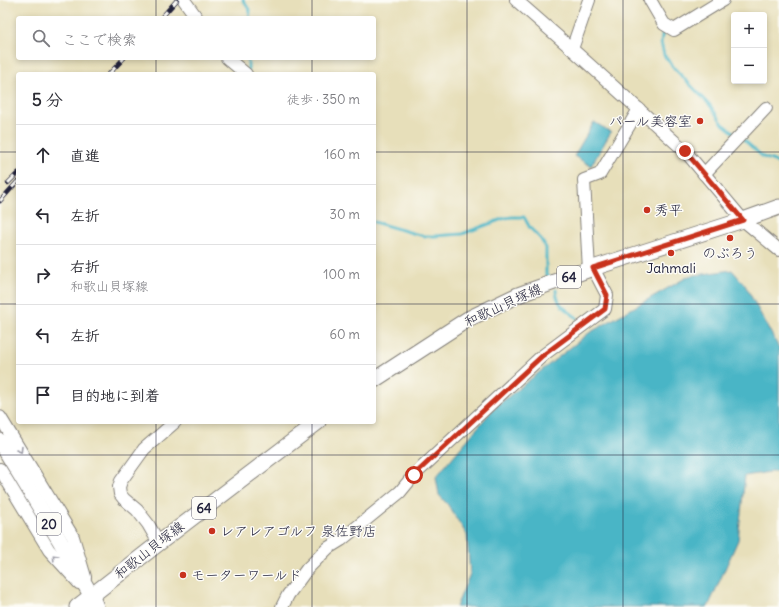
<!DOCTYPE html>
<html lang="ja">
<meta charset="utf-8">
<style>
:root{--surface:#fff;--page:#f2f2f3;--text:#2b2b33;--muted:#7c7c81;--line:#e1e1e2}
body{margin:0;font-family:Delius,"Klee One",sans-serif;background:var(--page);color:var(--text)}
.controls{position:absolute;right:12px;top:12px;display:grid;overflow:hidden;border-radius:4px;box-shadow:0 2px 6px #0003}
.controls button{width:36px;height:36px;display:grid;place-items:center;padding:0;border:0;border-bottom:1px solid var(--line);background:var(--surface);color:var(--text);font:20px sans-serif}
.stop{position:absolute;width:12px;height:12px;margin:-9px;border:3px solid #c8321e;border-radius:50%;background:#fff}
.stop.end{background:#c8321e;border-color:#fff;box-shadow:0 1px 4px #0008}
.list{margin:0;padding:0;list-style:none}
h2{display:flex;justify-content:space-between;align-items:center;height:52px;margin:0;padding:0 16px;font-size:17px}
h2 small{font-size:13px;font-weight:400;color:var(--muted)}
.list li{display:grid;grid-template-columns:26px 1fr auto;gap:12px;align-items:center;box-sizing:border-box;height:60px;padding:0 16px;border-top:1px solid var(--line)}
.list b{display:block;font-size:15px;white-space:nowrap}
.list p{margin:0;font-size:13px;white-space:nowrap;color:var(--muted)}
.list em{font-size:13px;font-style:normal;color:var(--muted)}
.icon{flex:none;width:22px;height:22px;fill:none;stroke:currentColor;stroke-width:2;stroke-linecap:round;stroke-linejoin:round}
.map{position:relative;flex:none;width:779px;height:607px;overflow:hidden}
.search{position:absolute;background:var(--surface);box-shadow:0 2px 6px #0003;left:16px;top:16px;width:360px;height:44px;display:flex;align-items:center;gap:10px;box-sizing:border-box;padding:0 14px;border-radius:4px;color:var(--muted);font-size:15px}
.panel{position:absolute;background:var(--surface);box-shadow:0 2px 6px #0003;left:16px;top:72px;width:360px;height:352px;border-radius:4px}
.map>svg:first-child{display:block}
.water{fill:#49b5c6;stroke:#366c80}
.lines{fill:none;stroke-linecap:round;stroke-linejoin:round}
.stream{stroke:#49b5c6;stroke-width:3}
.minor-casing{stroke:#84807a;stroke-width:14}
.major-casing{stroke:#84807a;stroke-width:17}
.minor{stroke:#fff;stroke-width:12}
.major{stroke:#fff;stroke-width:15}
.rail-casing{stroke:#22223b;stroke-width:4.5}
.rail{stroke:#fdfcf7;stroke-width:3;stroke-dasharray:9;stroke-linecap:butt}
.oneway{stroke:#9c9ca7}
.route{stroke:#c8321e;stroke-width:5}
.grid{fill:none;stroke:#22223b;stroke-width:1;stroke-opacity:0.55}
.poi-dot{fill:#c8321e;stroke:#fdfcf7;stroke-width:1.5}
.labels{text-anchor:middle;stroke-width:3;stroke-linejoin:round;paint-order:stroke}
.shield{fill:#fdfcf7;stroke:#646373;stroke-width:1}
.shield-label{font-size:13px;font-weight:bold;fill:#22223b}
.poi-label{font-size:14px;fill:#22223b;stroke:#fdfcf7;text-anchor:start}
.street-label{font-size:14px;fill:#22223b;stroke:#fdfcf7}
</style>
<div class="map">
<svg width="779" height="607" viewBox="0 0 779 607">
<rect width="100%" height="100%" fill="#fdfcf7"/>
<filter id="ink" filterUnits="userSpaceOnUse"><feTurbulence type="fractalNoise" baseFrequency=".025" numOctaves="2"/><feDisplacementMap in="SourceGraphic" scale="8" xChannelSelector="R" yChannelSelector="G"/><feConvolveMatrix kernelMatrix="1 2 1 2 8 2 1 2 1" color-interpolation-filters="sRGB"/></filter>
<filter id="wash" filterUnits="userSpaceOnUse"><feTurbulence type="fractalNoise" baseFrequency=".012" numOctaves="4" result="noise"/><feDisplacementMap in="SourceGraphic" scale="16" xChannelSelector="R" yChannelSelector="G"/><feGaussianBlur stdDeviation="0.9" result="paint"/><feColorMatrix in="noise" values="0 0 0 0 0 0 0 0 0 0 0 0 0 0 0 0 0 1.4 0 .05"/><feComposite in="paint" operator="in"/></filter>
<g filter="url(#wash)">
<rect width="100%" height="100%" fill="#e7dfba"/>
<g class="water">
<polygon points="594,122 611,132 591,166 574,156"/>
<polygon points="732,270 745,285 779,348 779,472 769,472 745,476 738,540 708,607 456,607 470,574 467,535 448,505 439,495 436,477 494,408 589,333 689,276"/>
</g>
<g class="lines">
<g class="stream">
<polyline points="243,0 250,11 249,18"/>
<polyline points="662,27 663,31 661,43 664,55 675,69 709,104 723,124 736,134"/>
<polyline points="248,71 248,58"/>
<polyline points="744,140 763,157 774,161 779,164"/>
<polyline points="374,222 416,234 425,236 434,236 462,234 505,218 512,217 524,217 530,228 540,238 546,248 546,275 549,277"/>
<path d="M556,290C557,306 566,309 577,318"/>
</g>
</g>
</g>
<g filter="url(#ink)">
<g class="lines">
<g class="minor-casing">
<g id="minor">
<polyline points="184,0 197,18"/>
<polyline points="516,0 572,49 685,151 743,220 779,250"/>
<polyline points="650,0 664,24 674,30 723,0"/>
<polyline points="572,49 589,0"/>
<polyline points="227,58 246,74"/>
<polyline points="704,174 766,108"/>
<polyline points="589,270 584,180 600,174 639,109"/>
<polyline points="0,417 73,537 85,577"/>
<polyline points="0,469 49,550 79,583"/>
<polyline points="159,543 148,524 137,510 124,499 120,494 119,487 121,481 144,449 175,422"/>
<polyline points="282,607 288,595 307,569 328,548 341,540 400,492 414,475 542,356 605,309 607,295 593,268"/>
</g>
</g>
<g class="major-casing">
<g id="major">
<polyline points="374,380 468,319 518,295 593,268 743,220 779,207"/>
<polyline points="0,441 60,541 91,595 96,607"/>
<polyline points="77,607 159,543 318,422"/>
</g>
</g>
<use href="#minor" class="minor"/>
<use href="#major" class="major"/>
<g class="rail-casing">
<g id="rail">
<polyline points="161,18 177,0"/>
<polyline points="109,74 124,58"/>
<polyline points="8,183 18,173"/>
<polyline points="0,201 18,181"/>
</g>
</g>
<use href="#rail" class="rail"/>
</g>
<defs><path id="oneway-chevron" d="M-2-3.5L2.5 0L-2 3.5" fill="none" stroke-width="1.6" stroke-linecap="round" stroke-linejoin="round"/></defs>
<g class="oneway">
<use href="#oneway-chevron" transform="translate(20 450) rotate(59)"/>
<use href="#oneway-chevron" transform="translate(55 557) rotate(-133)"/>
</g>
</g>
<g class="lines" filter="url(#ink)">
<polyline class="route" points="414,475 542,356 605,309 607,295 593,268 743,220 685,151"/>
</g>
<path class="grid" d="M156,0V18M312,0V18M467,0V607M623,0V607M156,58V74M312,58V74M0,152H18M374,152H779M0,304H18M374,304H779M156,422V607M312,422V607M0,455H779"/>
<g class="poi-dot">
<circle cx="700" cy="121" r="4"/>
<circle cx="647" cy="210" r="4"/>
<circle cx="730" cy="238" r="4"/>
<circle cx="671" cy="253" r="4"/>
<circle cx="212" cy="531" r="4"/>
<circle cx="183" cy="575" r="4"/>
</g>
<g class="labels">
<g class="shield">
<rect x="557" y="266" width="24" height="22" rx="3"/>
<rect x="192" y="497" width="24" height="22" rx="3"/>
<rect x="37" y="513" width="24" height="22" rx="3"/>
</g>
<g class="shield-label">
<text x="569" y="282">64</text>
<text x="204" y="513">64</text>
<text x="49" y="529">20</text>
</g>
<g class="poi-label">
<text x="692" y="126" text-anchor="end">パール美容室</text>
<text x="655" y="215">秀平</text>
<text x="730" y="258" text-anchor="middle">のぶろう</text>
<text x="671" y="273" text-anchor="middle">Jahmali</text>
<text x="220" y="536">レアレアゴルフ 泉佐野店</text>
<text x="191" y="580">モーターワールド</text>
</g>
<g class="street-label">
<text transform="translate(503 305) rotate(-25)" y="5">和歌山貝塚線</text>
<text transform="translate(149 550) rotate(-38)" y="5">和歌山貝塚線</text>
</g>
</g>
</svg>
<div class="controls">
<button>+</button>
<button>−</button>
</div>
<div class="stop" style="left:414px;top:475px"></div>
<div class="stop end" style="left:685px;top:151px"></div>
<div class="search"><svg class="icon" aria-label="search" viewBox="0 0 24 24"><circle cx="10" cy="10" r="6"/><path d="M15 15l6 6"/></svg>ここで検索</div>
<section class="panel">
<h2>5 分<small>徒歩 · 350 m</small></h2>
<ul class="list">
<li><svg class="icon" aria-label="ahead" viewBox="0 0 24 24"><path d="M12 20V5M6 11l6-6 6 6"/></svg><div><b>直進</b></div><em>160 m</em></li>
<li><svg class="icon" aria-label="left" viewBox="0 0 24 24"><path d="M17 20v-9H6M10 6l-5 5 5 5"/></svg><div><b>左折</b></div><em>30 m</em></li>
<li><svg class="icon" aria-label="right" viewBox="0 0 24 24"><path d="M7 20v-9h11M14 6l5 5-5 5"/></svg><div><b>右折</b><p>和歌山貝塚線</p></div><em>100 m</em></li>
<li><svg class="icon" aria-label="left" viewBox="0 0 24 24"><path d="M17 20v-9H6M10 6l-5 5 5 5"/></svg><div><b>左折</b></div><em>60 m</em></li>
<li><svg class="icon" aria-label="arrive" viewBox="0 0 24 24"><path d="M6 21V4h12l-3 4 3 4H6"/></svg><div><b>目的地に到着</b></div></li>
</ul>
</section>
</div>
